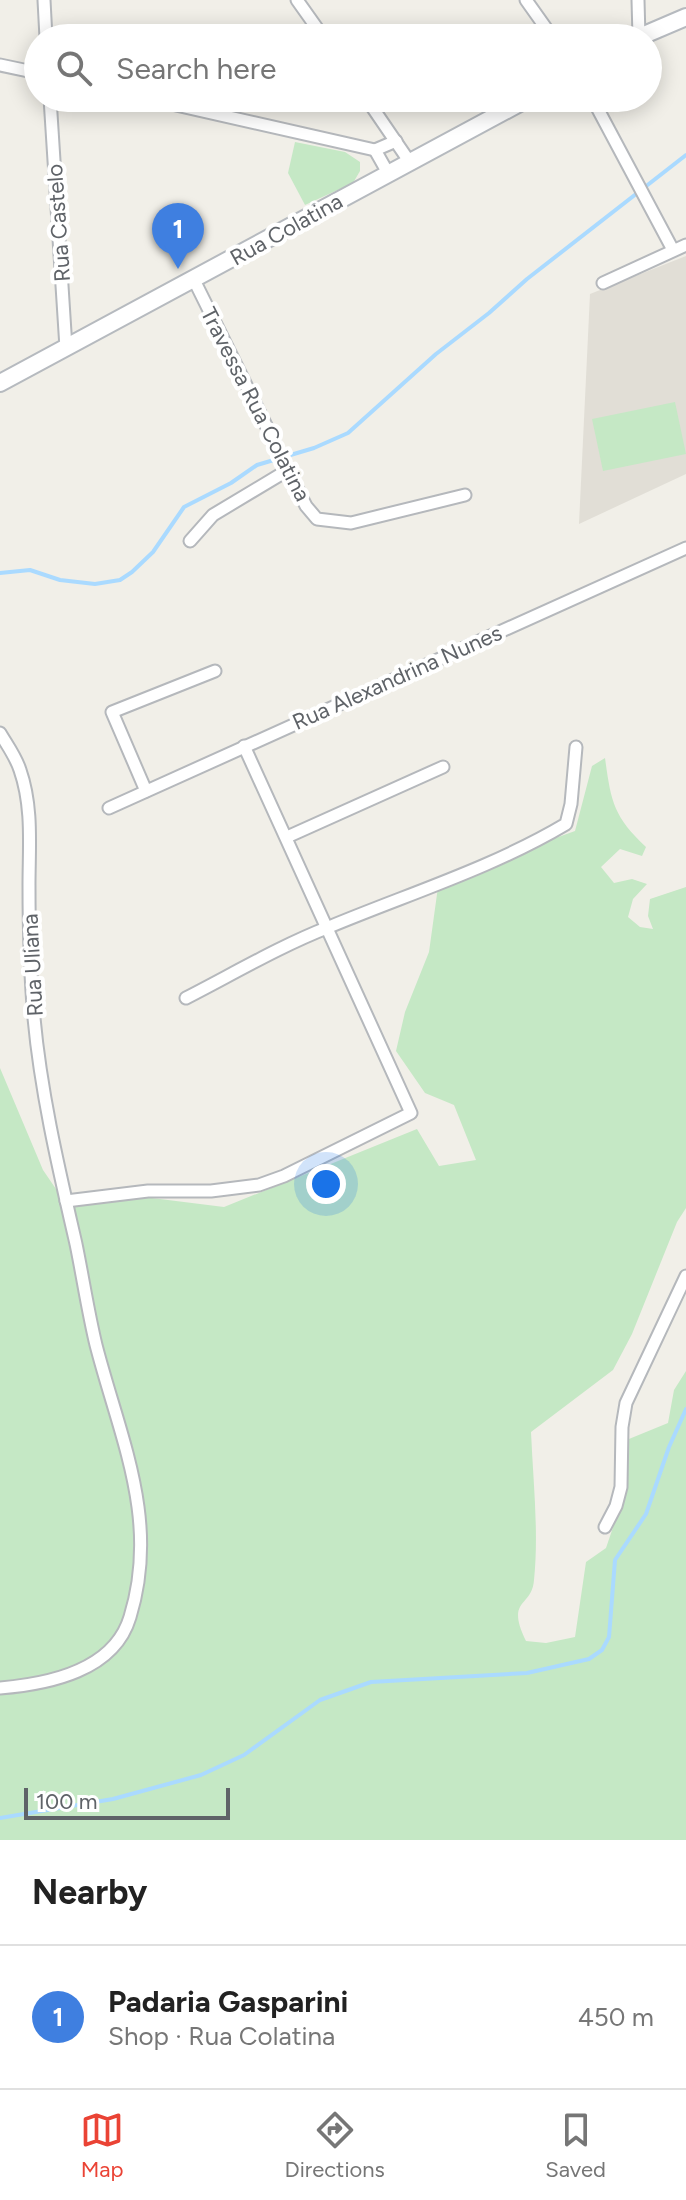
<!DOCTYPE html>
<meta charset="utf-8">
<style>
:root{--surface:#fff;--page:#f2f2f2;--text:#222;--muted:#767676;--line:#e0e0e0;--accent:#ea4335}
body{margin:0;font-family:Figtree,sans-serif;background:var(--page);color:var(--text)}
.scale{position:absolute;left:24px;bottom:20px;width:206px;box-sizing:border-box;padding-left:8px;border:4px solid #5f6368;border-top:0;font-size:22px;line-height:28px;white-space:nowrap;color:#5f6368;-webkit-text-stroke:6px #fff;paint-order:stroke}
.you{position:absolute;left:326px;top:1184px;width:28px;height:28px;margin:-20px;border:6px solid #fff;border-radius:50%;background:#1a73e8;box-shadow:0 0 0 12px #1a73e833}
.badge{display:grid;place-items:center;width:52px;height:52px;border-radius:50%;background:var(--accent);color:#fff;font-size:26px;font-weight:700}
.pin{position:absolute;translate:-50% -66px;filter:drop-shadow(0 2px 4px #0008)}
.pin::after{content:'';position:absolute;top:42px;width:28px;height:24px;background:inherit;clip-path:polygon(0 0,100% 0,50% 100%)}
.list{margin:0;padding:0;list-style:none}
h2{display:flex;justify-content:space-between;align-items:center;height:104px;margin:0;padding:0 32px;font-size:34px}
h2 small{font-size:26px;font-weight:400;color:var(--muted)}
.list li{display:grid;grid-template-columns:52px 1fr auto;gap:24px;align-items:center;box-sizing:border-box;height:144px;padding:0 32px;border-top:2px solid var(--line)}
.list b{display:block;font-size:30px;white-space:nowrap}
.list p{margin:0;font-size:26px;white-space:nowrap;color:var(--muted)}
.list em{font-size:26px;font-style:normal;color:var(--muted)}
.icon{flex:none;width:44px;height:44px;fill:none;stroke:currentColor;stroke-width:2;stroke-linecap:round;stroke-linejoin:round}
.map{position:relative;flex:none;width:686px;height:1840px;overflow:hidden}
.search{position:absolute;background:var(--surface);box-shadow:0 4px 20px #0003;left:24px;right:24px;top:24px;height:88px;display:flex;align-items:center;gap:20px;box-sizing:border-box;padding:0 28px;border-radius:44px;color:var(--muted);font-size:30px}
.sheet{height:248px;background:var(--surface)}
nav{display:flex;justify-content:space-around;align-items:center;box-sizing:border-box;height:112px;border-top:2px solid var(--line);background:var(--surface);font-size:22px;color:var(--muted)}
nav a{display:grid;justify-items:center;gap:4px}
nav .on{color:var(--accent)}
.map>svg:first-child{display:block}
.education{fill:#e1ded6}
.green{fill:#c5e8c5}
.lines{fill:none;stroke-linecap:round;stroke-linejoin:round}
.stream{stroke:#aadaff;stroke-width:4}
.street-casing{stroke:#b5b8bc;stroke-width:15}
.secondary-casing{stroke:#b6babf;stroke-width:20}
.street{stroke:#fff;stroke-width:11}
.secondary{stroke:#fff;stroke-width:16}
.labels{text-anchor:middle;stroke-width:8;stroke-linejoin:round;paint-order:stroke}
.street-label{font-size:22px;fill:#5f6368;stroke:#fff}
</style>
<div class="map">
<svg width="686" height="1840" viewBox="0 0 686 1840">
<rect width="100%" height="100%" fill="#f1efe8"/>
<polygon class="education" points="686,256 686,474 579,524 590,294"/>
<g class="green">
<polygon points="295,142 345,152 360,162 360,171 353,183 305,205 288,173"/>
<polygon points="675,402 686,454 603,471 592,419"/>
<path d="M605,758C611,801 613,816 646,847L642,856L620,849L601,867L614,883L632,879L647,884L633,899L628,917L640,927L653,929L648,916L650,899L686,887V1208L677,1222L632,1334L613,1370L531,1432C533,1480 539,1532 534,1580C532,1608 505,1598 526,1641L546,1643L575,1637L586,1562L606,1548L624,1495V1441L668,1423L674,1390L686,1371V1840H0V1068L43,1170L56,1189L73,1196L112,1193L224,1207L417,1129L439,1166L476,1160L454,1105L425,1093L396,1051L405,1012L429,952L438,887L525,849L575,831L592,766Z"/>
</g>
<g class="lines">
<g class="stream">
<polyline points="0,573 30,570 60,580 95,584 120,580 132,572 153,552 184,507 231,483 257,465 314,448 348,433 436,354 489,313 527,279 686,155"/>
<polyline points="0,1818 113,1799 201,1775 244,1755 320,1700 371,1682 527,1673 589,1659 602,1650 609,1637 615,1560 646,1514 669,1447 686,1409"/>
</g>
<g class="street-casing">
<g id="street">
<polyline points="44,0 46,38"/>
<polyline points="297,0 324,38"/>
<polyline points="526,0 553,38"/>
<polyline points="638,0 639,37"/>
<polyline points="0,65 38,73"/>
<polyline points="50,98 66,348"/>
<polyline points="145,98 375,150 396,141"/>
<polyline points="366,98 409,161"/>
<polyline points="592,98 673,250"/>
<polyline points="375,150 388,173"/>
<polyline points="194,280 306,506 317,519 351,523 465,495"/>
<polyline points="603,283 686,245"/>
<polyline points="190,541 213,515 288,470"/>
<path d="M0,733C7,745 16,757 20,770C33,807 29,847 29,885C29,929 30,973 34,1018C41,1094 59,1170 76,1244C83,1278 88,1312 96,1345C120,1438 160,1520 130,1617C114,1671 49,1684 0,1688"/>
<polyline points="146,791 112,712 215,671"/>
<polyline points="109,808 686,548"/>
<polyline points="287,837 443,767"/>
<path d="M186,998C233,974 280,946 329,927C408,894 492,868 566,824L571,804L576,747"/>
<polyline points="66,1201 148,1191 211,1191 259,1185 284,1176 411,1113 244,746"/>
<polyline points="605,1527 616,1506 621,1487 622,1427 626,1403 686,1276"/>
</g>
</g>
<g class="secondary-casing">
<g id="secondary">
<polyline points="637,38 686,17"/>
<polyline points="0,383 529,98"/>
</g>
</g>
<use href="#street" class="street"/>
<use href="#secondary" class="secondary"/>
</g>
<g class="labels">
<g class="street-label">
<text transform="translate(58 223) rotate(-94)" y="8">Rua Castelo</text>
<text transform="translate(286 229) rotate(-29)" y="8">Rua Colatina</text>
<text transform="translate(256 404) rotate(63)" y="8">Travessa Rua Colatina</text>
<text transform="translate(397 677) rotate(-24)" y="8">Rua Alexandrina Nunes</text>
<text transform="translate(32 965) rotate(-93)" y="8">Rua Uliana</text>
</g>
</g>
</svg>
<div class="scale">100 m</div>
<div class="you"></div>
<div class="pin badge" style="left:178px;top:269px;background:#3f7fe0">1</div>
<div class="search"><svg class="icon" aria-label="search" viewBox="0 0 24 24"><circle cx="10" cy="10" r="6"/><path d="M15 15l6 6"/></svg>Search here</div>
</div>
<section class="sheet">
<h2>Nearby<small></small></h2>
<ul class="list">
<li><span class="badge" style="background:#3f7fe0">1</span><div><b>Padaria Gasparini</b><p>Shop · Rua Colatina</p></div><em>450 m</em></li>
</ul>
</section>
<nav>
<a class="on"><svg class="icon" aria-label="map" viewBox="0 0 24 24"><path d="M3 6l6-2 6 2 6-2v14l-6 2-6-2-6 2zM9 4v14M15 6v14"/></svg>Map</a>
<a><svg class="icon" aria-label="directions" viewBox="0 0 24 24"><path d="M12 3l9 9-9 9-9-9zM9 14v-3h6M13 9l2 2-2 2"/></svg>Directions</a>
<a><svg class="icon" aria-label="saved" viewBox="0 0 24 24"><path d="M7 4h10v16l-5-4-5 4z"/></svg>Saved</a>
</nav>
